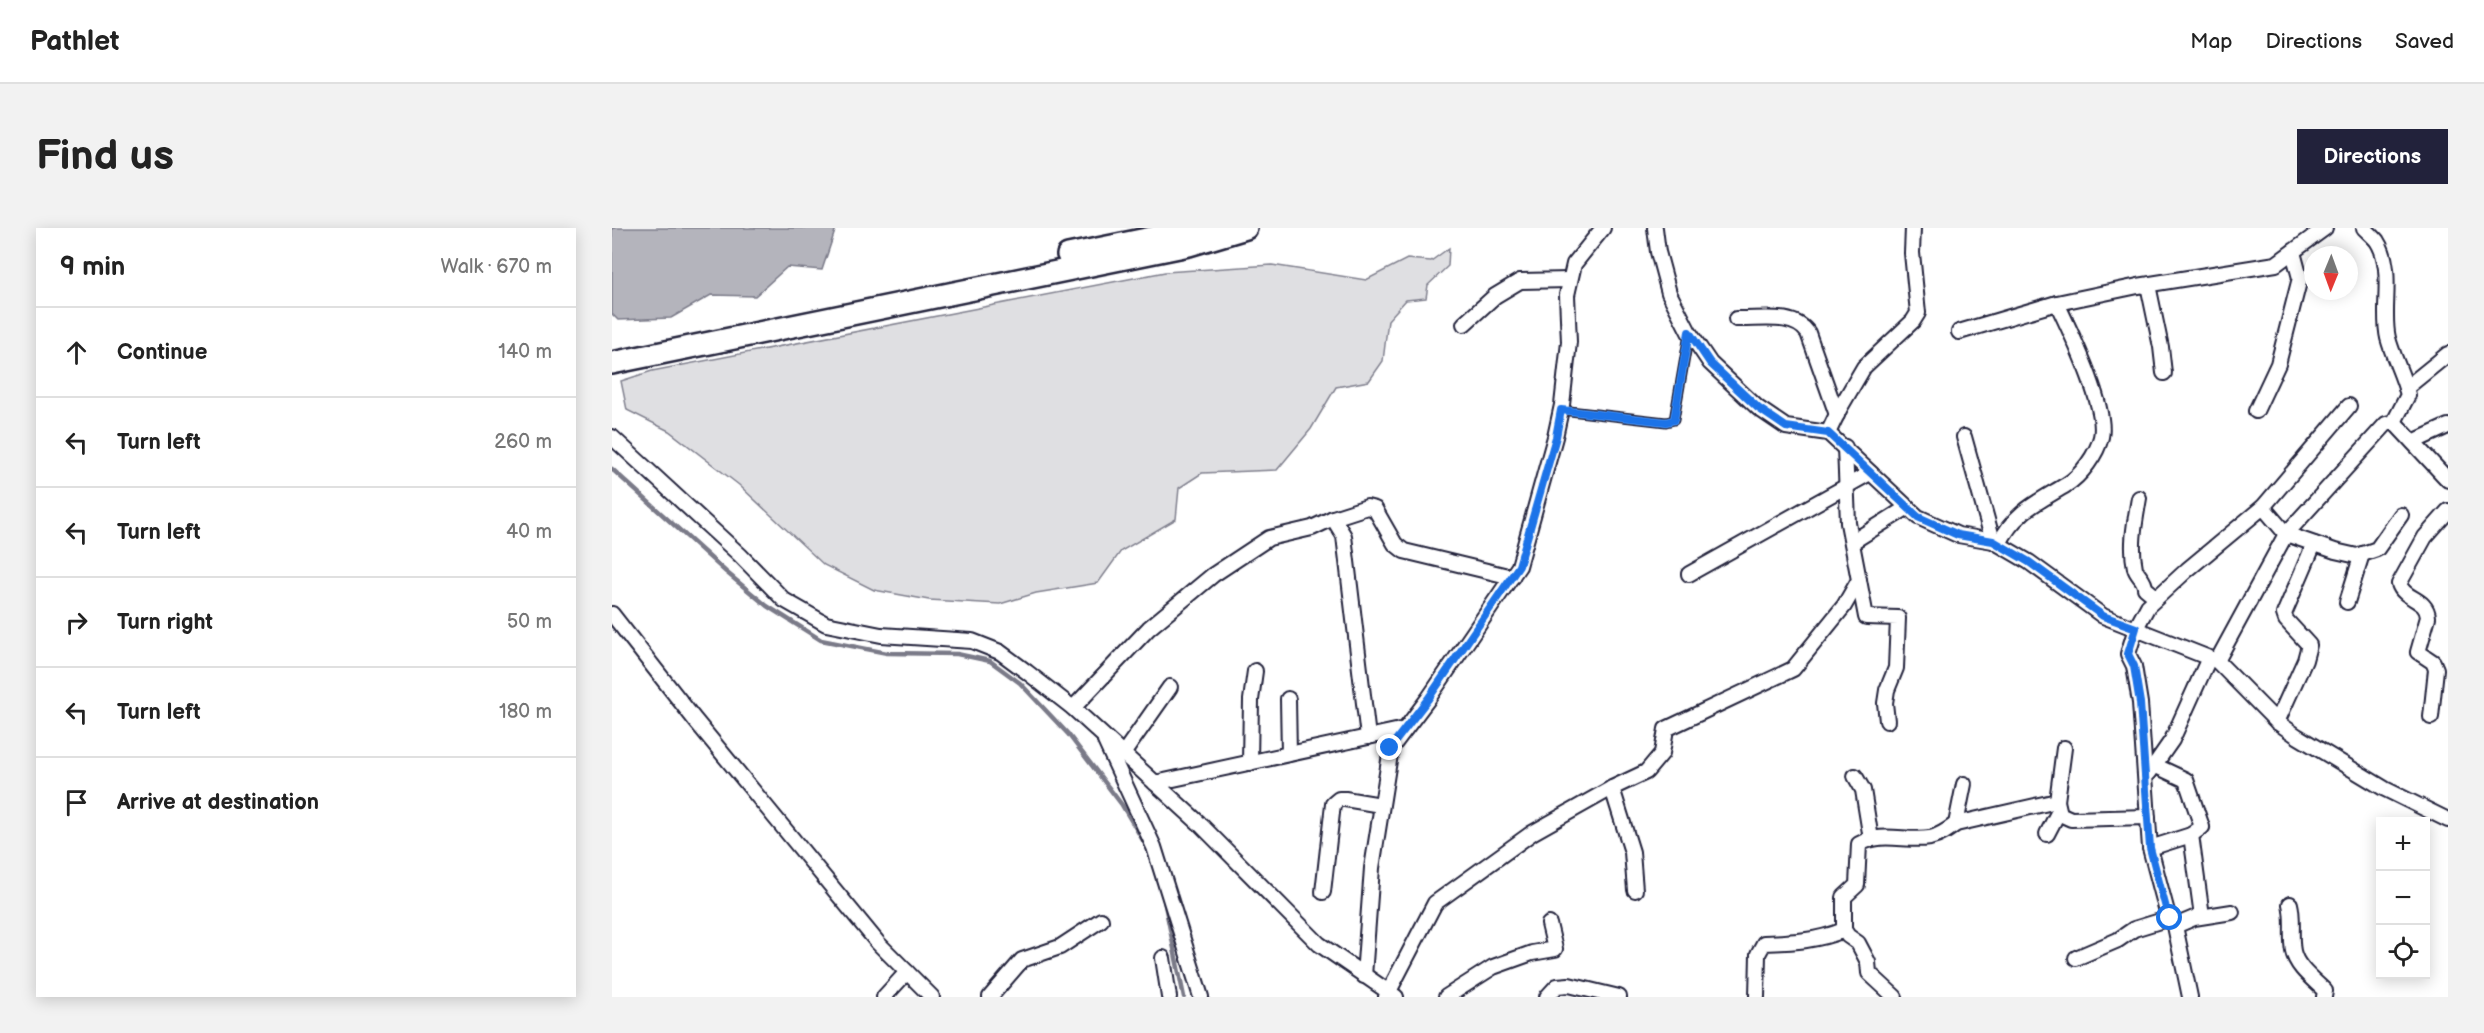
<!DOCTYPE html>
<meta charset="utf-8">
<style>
:root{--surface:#fff;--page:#f2f2f2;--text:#222;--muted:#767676;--line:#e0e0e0;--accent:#22223b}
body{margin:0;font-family:"Balsamiq Sans",sans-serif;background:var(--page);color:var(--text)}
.controls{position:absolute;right:18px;bottom:18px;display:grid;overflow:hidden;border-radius:0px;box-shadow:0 3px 15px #0003}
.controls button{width:54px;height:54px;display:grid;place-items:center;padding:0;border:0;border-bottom:2px solid var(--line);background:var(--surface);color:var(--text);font:30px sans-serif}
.compass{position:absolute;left:1692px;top:18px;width:54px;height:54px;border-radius:50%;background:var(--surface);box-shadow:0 3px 15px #0003;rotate:181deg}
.stop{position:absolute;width:18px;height:18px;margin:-14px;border:4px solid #1a73e8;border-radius:50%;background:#fff}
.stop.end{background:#1a73e8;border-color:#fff;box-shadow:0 2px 6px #0008}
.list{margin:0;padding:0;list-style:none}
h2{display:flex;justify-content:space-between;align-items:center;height:78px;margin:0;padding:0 24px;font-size:26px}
h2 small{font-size:20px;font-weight:400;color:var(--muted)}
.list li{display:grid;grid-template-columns:39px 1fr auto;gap:18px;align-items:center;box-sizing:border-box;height:90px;padding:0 24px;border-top:2px solid var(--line)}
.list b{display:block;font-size:22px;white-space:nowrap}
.list em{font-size:20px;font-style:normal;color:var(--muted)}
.icon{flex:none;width:33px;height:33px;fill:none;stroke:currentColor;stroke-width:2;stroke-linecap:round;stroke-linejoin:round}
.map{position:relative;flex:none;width:1836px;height:769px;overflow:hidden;border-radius:0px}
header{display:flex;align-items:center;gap:36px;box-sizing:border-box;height:84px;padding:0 30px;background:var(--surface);border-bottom:2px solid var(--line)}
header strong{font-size:28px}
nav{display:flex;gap:33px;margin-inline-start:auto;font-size:21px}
.intro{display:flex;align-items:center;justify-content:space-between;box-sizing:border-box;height:144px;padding:0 36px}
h1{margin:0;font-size:42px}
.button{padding:15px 27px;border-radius:0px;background:var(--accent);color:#fff;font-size:21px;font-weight:700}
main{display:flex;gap:36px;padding:0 36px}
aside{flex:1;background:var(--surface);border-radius:0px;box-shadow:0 3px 15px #0003}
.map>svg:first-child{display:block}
.green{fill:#dfdfe2;stroke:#80808e;stroke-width:1.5}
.water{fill:#b4b4bc;stroke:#7a7a88;stroke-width:1.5}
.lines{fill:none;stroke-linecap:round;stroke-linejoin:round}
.stream{stroke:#7a7a88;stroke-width:4.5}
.service-casing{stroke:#22223b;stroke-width:11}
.minor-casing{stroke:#22223b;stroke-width:18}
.primary-casing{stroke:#22223b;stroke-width:26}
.service{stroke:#fff;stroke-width:7}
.minor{stroke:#fff;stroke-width:14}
.primary{stroke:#fff;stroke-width:21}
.route{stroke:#1a73e8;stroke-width:8}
</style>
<header>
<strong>Pathlet</strong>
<nav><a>Map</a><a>Directions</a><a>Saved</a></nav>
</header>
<div class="intro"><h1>Find us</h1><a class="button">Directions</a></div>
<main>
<aside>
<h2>9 min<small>Walk · 670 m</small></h2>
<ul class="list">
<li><svg class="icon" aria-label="ahead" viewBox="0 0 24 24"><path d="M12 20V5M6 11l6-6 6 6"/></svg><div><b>Continue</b></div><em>140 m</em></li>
<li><svg class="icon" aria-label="left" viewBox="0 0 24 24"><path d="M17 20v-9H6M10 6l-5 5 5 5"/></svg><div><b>Turn left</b></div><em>260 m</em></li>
<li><svg class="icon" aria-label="left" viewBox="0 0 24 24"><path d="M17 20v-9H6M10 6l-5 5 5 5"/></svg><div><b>Turn left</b></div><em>40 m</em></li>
<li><svg class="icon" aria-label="right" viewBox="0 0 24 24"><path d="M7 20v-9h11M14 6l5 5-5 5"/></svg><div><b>Turn right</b></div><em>50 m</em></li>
<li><svg class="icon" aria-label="left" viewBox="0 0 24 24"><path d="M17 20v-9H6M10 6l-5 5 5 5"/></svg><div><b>Turn left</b></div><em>180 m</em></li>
<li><svg class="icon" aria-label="arrive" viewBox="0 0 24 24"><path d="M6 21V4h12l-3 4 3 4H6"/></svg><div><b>Arrive at destination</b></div></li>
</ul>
</aside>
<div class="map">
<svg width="1836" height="769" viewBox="0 0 1836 769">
<rect width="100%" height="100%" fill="#fff"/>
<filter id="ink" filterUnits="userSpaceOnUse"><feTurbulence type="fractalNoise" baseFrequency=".0167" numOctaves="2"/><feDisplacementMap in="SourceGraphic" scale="12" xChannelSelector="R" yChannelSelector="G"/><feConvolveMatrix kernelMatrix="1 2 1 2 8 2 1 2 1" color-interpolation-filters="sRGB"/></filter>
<g filter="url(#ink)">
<polygon class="green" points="837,20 836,38 816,57 814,70 794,72 776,92 771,133 757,153 724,159 699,201 665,242 590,245 567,260 564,291 509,323 486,355 424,365 388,376 317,372 262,362 212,337 127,257 57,203 15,182 9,153 40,143 553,44 660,37 754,52 795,31 819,33"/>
<polygon class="water" points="0,0 224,0 210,42 175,39 143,68 99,67 59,90 6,92 0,86"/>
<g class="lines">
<g class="stream">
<polyline points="0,241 114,344 155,378 209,412 275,425 345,426 378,433 408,455 456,506 510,577 535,619"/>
<polyline points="552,672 572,769"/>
</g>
<g class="service-casing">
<polyline id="service" points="949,182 1054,194 1062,192 1077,106"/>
</g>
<g class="minor-casing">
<g id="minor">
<polyline points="1043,0 1046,24 1057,65 1077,104 1098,135 1146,180 1174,199 1216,205 1306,289 1346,307 1381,313 1417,334 1491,388 1605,433 1665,494 1685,508 1773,561 1836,592"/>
<polyline points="1536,57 1549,119 1552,145"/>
<path d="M1124,91C1147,92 1182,84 1196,105L1225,187"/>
<polyline points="852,96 883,68 908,53 958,52"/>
<polyline points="1347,104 1445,75 1526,58 1664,36 1713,0"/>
<polyline points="1794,160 1836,126"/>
<polyline points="1644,183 1666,136 1688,50 1681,24"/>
<polyline points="1782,194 1836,252"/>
<polyline points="1216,205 1228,180 1252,139 1301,93 1306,85 1300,25 1301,0"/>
<polyline points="0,209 128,327 172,372 214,396 269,407 360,413 388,424 415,444 461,480 587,595 707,716 784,769"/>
<polyline points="1352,209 1381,313"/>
<polyline points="1801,214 1836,198"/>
<path d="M1527,270C1523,294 1518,317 1523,340C1525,348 1533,351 1533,360L1544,369"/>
<polyline points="1651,279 1674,306 1723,323 1745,328 1765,321 1789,287"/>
<polyline points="721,290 732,308 756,509"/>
<polyline points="1240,314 1296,279"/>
<path d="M1387,316C1402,284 1426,274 1454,257C1469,248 1485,226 1489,209C1496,180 1458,103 1445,75"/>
<polyline points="1077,346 1258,245"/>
<polyline points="1247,352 1254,389 1286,390 1284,440 1275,462 1273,475 1275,493"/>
<polyline points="1735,374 1750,326"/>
<polyline points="0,386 83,492 266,715 320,769"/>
<path d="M1605,433L1674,306L1774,196L1782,194L1796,167C1791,147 1781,129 1776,110C1769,81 1783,41 1765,13C1762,9 1756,4 1752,0"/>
<polyline points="676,471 677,526"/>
<polyline points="461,480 537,400 601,347 657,310 700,300 721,290 755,279 763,281 783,316 792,323 900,349"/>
<path d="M1819,489L1824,441L1821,434L1806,424L1816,389C1815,370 1792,372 1787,356L1813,309L1836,283"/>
<polyline points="1665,494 1693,432 1697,417 1674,392 1672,386 1702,316"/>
<polyline points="493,513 542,619 589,769"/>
<polyline points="511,526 558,459"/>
<polyline points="638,535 639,472 643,443"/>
<polyline points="1537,545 1560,512 1597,430"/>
<polyline points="1243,548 1251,562 1259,611"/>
<polyline points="543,555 793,501"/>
<polyline points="1000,560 1020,624 1023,662"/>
<polyline points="1445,573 1448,586 1459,591 1536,589"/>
<polyline points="1344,596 1352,556"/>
<polyline points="1435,606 1447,583"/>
<polyline points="1579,607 1590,688"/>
<polyline points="1538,620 1579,607 1590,599 1574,552 1542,537"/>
<polyline points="711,664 721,576 727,571 733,571 769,577"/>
<path d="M1678,676C1682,692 1678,708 1681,723C1684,739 1702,752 1713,763L1712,769"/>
<polyline points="1563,698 1582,690 1620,684"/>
<polyline points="551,730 557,769"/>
<polyline points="1464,730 1506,712 1522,701 1558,690"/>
<polyline points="752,748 760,640 779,520 816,471 907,338 943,209 950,177 957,114 955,67 962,36 991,0"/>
<polyline points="272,769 295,744"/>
<polyline points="378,769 410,732 448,719 489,692"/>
<polyline points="774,769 823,675 920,605 1000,560 1034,544 1050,525 1054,501 1181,441 1232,378 1247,352 1236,295 1233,219"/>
<polyline points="834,769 881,739 920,725 943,721 937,696"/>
<polyline points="935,769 945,758 957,757 1007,769"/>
<path d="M1145,769L1146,726L1152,715C1181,714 1205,713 1232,702"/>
<path d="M1283,769L1257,745L1256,734L1246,715L1236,708L1232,702V669L1245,657L1247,616C1270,603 1294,614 1318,610C1328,608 1336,602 1344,596L1445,573L1452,520"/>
<polyline points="1578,769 1563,698 1555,684 1538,620 1528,475 1522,438 1516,426 1524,400 1536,378 1575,342 1651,279 1737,178"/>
</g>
</g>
<g class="primary-casing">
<g id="primary">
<polyline points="456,27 574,3 603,1"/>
<polyline points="0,135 577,17 634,0"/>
</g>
</g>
<use href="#service" class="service"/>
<use href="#minor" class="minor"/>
<use href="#primary" class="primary"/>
</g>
</g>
<g class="lines" filter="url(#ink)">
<polyline class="route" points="778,520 816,471 907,338 944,209 949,182 1054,194 1062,192 1077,104 1098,135 1146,180 1174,199 1216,205 1306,289 1346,307 1381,313 1417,334 1491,388 1524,400 1516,426 1522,438 1528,475 1538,620 1555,684 1558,690"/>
</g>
</svg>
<div class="controls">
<button>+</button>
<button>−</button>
<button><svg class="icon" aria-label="locate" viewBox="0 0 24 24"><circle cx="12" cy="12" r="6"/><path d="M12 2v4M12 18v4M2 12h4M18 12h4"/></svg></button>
</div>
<svg class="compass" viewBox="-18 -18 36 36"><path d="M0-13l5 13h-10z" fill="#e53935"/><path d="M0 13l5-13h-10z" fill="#767676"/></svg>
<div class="stop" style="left:1558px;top:690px"></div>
<div class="stop end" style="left:778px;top:520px"></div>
</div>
</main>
